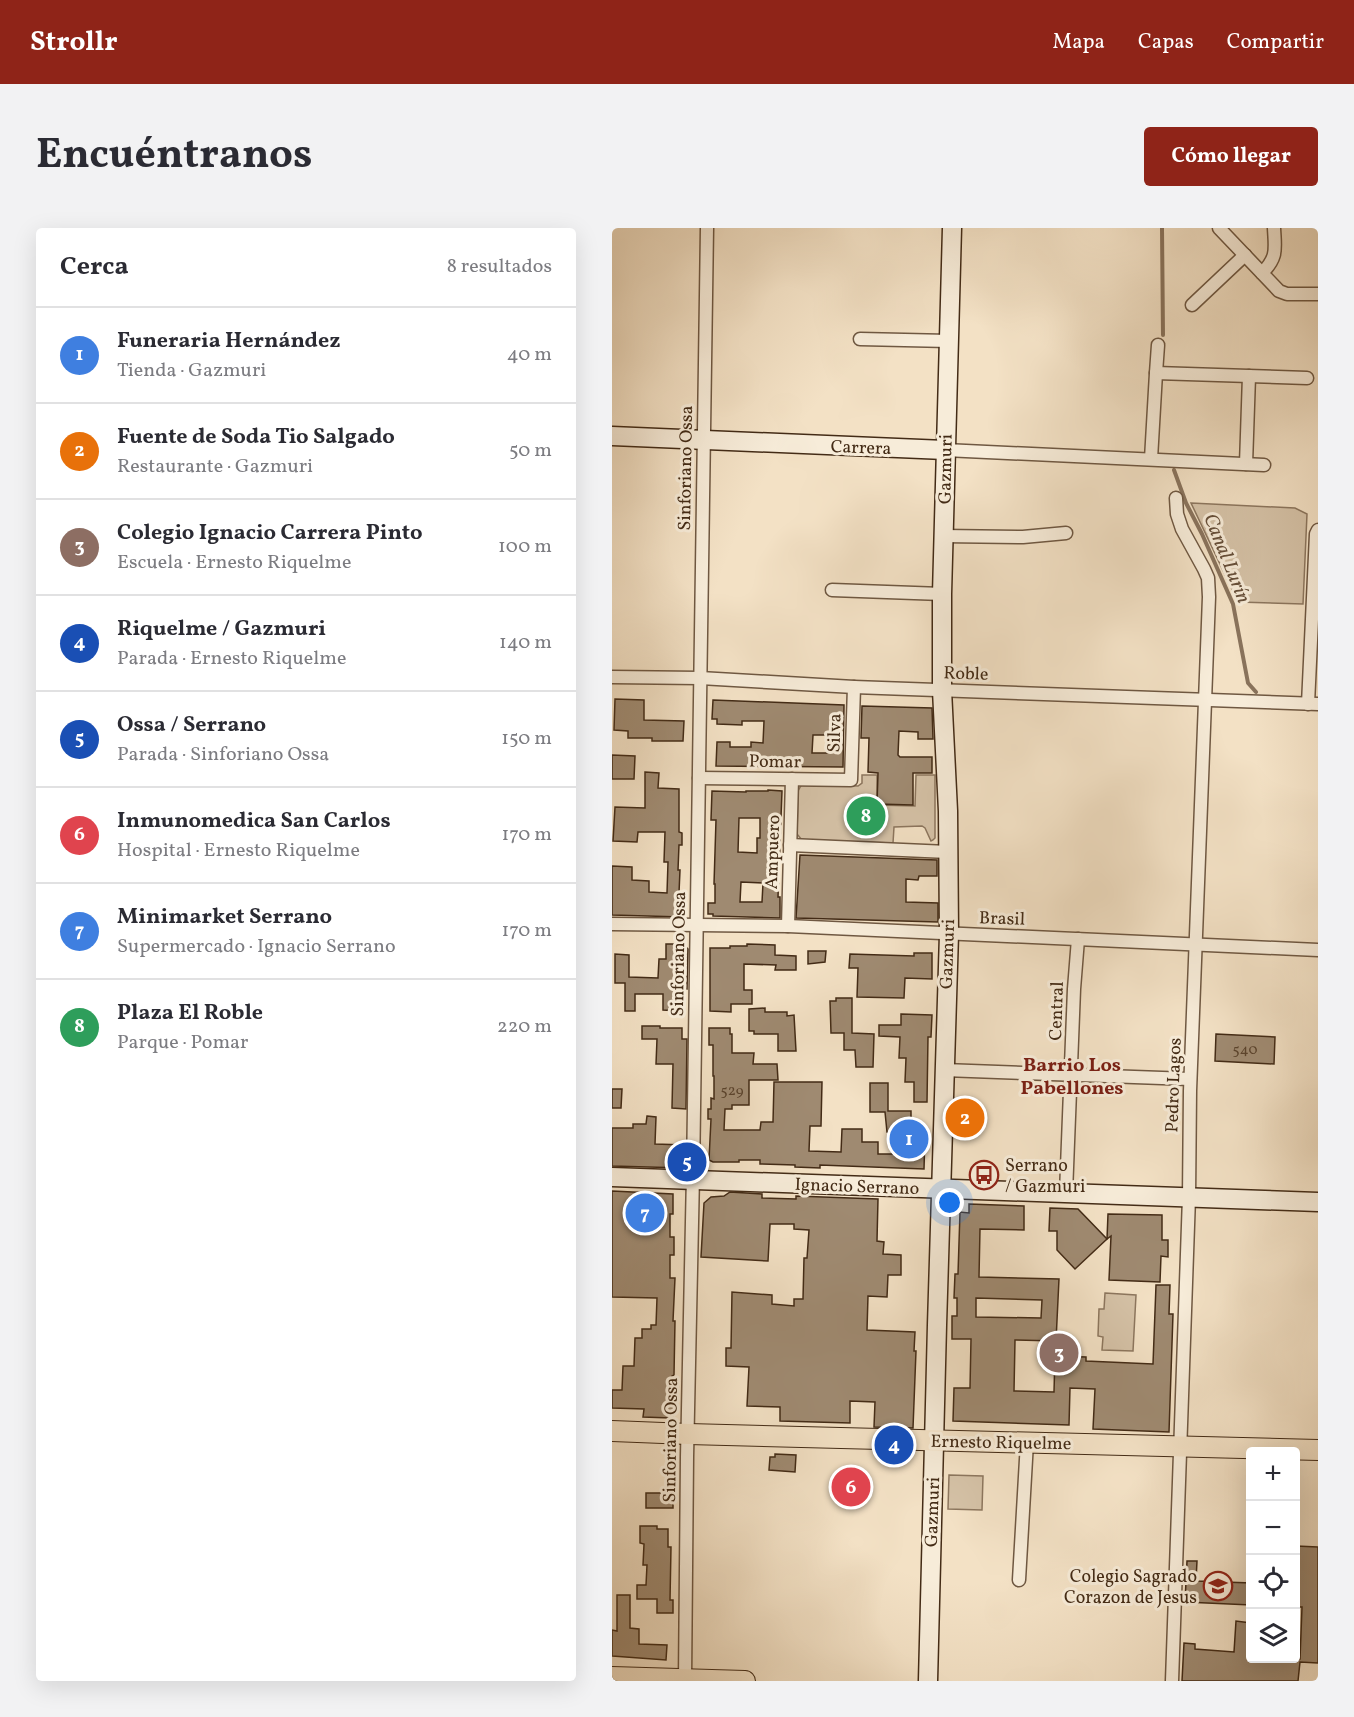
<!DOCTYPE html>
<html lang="es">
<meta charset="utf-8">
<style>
:root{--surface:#fff;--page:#f2f2f3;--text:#2b2b33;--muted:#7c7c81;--line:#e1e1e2;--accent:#8f2418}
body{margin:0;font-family:Vollkorn,serif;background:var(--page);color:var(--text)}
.controls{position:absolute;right:18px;bottom:18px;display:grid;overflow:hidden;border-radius:6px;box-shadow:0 6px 24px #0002}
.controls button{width:54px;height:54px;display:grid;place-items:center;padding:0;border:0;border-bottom:2px solid var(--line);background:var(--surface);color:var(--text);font:30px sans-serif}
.you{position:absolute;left:338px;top:975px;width:21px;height:21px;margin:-15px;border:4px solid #fff;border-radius:50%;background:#1a73e8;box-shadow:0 0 0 9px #1a73e833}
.badge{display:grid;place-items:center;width:39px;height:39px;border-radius:50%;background:var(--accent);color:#fff;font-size:20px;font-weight:700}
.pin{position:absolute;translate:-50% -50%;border:3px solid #fff;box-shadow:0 2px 6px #0006}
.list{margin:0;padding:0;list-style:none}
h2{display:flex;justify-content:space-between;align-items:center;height:78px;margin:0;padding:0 24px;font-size:26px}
h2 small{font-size:20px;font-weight:400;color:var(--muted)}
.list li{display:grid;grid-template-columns:39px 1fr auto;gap:18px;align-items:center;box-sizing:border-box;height:96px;padding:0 24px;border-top:2px solid var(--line)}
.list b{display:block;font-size:22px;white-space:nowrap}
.list p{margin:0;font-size:20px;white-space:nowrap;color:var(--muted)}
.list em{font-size:20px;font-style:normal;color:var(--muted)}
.icon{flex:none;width:33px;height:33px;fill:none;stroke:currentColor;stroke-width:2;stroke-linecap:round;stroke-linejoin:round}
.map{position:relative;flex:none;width:706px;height:1453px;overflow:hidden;border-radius:6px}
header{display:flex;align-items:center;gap:36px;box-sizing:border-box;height:84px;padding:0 30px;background:var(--accent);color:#fff}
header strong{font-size:28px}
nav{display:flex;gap:33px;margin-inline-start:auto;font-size:21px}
.intro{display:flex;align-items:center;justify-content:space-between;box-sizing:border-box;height:144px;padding:0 36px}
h1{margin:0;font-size:42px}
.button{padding:15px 27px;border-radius:6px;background:var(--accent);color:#fff;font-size:21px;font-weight:700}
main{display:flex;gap:36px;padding:0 36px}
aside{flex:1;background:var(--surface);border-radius:6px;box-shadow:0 6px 24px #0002}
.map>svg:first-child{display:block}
.green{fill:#d5c2a7;stroke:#8c765e;stroke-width:1.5}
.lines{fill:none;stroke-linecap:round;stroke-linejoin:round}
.stream{stroke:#89735c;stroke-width:4}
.building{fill:#9f8a71;stroke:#432b16;stroke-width:1.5;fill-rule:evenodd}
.street-casing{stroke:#6f5842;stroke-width:15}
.secondary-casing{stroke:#432b16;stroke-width:21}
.primary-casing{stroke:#432b16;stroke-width:22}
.street{stroke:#f7ecd9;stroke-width:12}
.secondary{stroke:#f7ecd9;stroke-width:18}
.primary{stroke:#f3e1c5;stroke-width:20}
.labels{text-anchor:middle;stroke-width:6;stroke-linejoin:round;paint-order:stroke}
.number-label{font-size:15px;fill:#5a432d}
.street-label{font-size:18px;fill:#432b16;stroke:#f7ecd9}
.poi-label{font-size:18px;fill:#432b16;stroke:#f7ecd9;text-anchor:start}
.water-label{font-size:20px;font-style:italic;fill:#664f39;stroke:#f7ecd9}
.neighbourhood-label{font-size:20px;font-weight:bold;fill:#7a1f14;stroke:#f7ecd9}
</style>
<header>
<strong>Strollr</strong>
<nav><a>Mapa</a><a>Capas</a><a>Compartir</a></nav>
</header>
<div class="intro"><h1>Encuéntranos</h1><a class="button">Cómo llegar</a></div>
<main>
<aside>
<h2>Cerca<small>8 resultados</small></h2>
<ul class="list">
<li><span class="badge" style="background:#3f7fe0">1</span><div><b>Funeraria Hernández</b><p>Tienda · Gazmuri</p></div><em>40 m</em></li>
<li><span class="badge" style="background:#e8710a">2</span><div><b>Fuente de Soda Tio Salgado</b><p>Restaurante · Gazmuri</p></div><em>50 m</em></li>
<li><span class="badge" style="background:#8d6e63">3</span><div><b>Colegio Ignacio Carrera Pinto</b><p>Escuela · Ernesto Riquelme</p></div><em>100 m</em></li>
<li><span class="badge" style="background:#1a4fb4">4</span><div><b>Riquelme / Gazmuri</b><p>Parada · Ernesto Riquelme</p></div><em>140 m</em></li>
<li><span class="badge" style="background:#1a4fb4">5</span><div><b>Ossa / Serrano</b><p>Parada · Sinforiano Ossa</p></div><em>150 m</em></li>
<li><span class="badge" style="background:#e0444e">6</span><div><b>Inmunomedica San Carlos</b><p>Hospital · Ernesto Riquelme</p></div><em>170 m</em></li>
<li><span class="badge" style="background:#3f7fe0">7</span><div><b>Minimarket Serrano</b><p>Supermercado · Ignacio Serrano</p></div><em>170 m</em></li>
<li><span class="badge" style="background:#2e9e5b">8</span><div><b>Plaza El Roble</b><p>Parque · Pomar</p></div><em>220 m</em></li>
</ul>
</aside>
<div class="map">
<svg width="706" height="1453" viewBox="0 0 706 1453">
<rect width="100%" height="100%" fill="#f3e1c5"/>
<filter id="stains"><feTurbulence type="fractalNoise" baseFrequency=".00333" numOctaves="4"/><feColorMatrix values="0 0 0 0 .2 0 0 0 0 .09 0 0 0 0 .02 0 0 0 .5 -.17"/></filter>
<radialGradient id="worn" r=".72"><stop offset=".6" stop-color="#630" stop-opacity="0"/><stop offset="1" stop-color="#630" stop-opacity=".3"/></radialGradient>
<g class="green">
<polygon points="579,275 683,280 695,286 691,376 626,374"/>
<polygon points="250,547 265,547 265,577 303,578 304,547 323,547 323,610 321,612 319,613 313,600 310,598 282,599 281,615 190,612 185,606 186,563 190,556 246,558 250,555"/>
<polygon points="493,1065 524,1067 521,1123 490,1122 491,1109 486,1108 487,1081 492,1081"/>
<polygon points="337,1247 371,1248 370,1282 336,1281"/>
</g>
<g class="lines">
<g class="stream">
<polyline points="550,0 551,107"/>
<polyline points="562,242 574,275 590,306 621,376 636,455 644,464"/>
</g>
</g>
<g class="building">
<polygon points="3,471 32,472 32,492 72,493 71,513 40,513 40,510 16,510 16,503 2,502"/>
<path d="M101,472L232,477L231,539L104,538L105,514H118V519H139V514L151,515L152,493H130V497L105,496V491H100ZM201,507H219L218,525H200Z"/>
<polygon points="250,478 320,480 321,511 306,511 306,504 287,503 286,527 288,529 320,529 320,545 301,545 301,577 265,576 266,545 256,544 257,510 249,510"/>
<polygon points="0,527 23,528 22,551 0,551"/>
<polygon points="33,544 47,545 46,560 67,561 67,604 70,605 70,617 67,617 66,642 68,642 67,665 72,665 72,687 70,689 0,687 0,638 20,639 20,652 37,653 37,664 55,665 56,634 52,634 53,604 26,604 25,614 1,613 3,579 33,580"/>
<path d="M156,562L170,563L166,669H168V690L101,688V686H96V675H103V656H102L104,592H99L100,563L134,564V563H156ZM127,590H148V610H145V625L126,624ZM129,654L151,655L150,674H128Z"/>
<polygon points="188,627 325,632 325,648 307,648 306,652 294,651 294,674 326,675 326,694 184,690"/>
<polygon points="54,716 71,716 76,721 75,761 68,761 68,783 51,782 51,766 23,766 23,783 13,783 13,755 3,755 3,726 17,727 17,749 46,750 47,731 54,731"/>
<polygon points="135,716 163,717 163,727 184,728 184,742 163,742 164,737 132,736 132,762 140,762 140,776 119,776 119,784 98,783 98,720 118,720 118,718 135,718"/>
<polygon points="196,723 214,723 213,734 196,736"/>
<polygon points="302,725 320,725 320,751 293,750 292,770 245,769 246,740 237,740 238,726 302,728"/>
<polygon points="224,770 240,770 240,805 262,806 261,839 244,839 243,822 232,822 232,805 219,805 218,773 224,773"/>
<polygon points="153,780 153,784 175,784 175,788 182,787 184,823 166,823 166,806 142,806 142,803 137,803 137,781"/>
<polygon points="289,786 320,787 319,809 316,809 315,874 302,874 302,854 293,854 294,830 287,830 288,809 267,808 267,797 289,797"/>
<polygon points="30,798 48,798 48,800 70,800 70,811 75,811 74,881 60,880 61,836 44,836 45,811 30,811"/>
<polygon points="97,800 118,800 118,806 120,806 120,825 142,825 141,836 165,836 166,852 137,852 137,877 120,877 120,881 113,881 112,902 148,902 149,894 161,894 162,854 210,854 209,898 198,898 197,923 229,924 230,901 250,901 250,914 266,914 266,926 284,926 285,904 275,904 273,884 258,884 258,855 276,855 276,883 299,883 299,905 313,905 312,941 208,937 208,940 183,939 183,937 148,936 148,932 127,932 127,934 101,934 97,932 99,891 96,891 96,881 99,881 99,870 102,871 102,848 101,848 101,817 97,817"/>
<polygon points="604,806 663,809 662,836 603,833"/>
<polygon points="0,861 10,861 9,880 0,880"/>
<polygon points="35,888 44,889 43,916 73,917 72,940 0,938 0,900 21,900 21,896 34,896"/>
<polygon points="0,963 61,966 61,986 58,986 58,1009 62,1009 62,1027 58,1027 58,1050 63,1050 61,1093 63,1093 62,1147 60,1148 59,1173 64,1174 63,1186 59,1190 31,1189 32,1181 0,1180 0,1162 10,1162 11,1138 22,1138 23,1110 30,1110 30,1101 39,1101 39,1097 44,1097 45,1070 0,1069"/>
<polygon points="118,964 150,966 150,970 184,971 184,968 266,971 265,1013 272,1014 271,1026 289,1027 289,1047 276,1047 275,1069 256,1068 255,1102 303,1104 302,1123 304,1123 301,1200 262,1199 263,1174 238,1173 238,1195 168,1193 168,1179 135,1178 137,1139 114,1138 114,1120 119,1120 120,1064 160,1067 160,1076 182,1078 182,1071 191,1071 192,1030 195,1030 197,1002 182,1001 182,996 158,996 156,1033 89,1029 92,975 99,969 112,968"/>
<path d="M357,976L412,978V1002L368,1001L367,1049L447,1051L444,1113L403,1112L402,1163L442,1164L443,1128L474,1129V1133L541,1136L544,1057H558L557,1086H561L557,1204L481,1201L483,1161L458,1160L457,1197L341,1193L342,1160H358L359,1111H340V1088H345V1070H342L343,1046H346L348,984L357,985ZM364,1070L430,1072L429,1090L364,1089Z"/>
<polygon points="438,980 466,981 495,1011 463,1041 445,1022 445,1003 437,1003"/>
<polygon points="496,986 550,987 550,1012 556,1012 556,1029 549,1028 548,1054 497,1052 499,1008 495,1011"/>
<polygon points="163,1226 184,1227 183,1244 157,1242 158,1229 163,1229"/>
<rect x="34" y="1265" width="27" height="15"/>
<polygon points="28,1298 45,1298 45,1301 56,1301 56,1319 59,1319 58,1372 61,1372 61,1385 45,1385 45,1371 25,1371 25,1357 34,1357 35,1337 31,1337 32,1316 28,1315"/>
<polygon points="684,1318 706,1319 706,1435 688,1434 686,1453 570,1453 572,1415 583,1416 583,1421 622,1424 624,1393 639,1395 639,1431 688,1431 690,1379 684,1379"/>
<polygon points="575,1333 585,1333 584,1353 639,1355 639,1377 573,1374"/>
<polygon points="5,1367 18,1367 18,1400 27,1401 27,1416 55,1417 54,1432 0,1428 0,1402 5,1403"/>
</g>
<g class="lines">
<g class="street-casing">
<g id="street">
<polyline points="607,0 667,63 675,66 706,66"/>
<path d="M650,45C666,29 663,21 662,0"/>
<polyline points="580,77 633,27"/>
<polyline points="248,111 337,113"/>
<polyline points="544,145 546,117"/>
<polyline points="333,222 652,237"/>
<polyline points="539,231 544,145 695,150"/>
<polyline points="634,236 637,148"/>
<polyline points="331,308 411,309 454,305"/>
<polyline points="220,362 330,366"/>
<polyline points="0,449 88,450 242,459 706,476"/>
<polyline points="696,476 704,306 706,302"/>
<polyline points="87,550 239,552 242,459"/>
<polyline points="178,617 336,624"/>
<polyline points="0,696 176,698 706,722"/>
<polyline points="176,698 180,551"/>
<polyline points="332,842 578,851"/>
<polyline points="454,965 462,761 466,711"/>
<polyline points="407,1352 415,1214"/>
<polyline points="73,1453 75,1229 81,947 95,0"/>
<polyline points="560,1453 577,969 578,863 597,369 596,350 592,341 570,301 565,286 564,270"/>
</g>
</g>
<g class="secondary-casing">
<g id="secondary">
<polyline points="0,208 333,222"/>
<polyline points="0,949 706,974"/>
<polyline points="316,1453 325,1097 337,706 336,583 330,462 330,366 340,0"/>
</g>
</g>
<g class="primary-casing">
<g id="primary">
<polyline points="0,1203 76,1206 706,1222"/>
<polyline points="0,1449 133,1453"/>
</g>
</g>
<use href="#street" class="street"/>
<use href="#secondary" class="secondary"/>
<use href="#primary" class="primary"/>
</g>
<defs>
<g id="bus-ring" transform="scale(1.5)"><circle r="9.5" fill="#f7ecd9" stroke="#8f2418" stroke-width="1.5"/><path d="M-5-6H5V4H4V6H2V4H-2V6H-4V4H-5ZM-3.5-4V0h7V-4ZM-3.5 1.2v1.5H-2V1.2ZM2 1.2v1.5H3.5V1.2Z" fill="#8f2418"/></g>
<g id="school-ring" transform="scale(1.5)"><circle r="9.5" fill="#f7ecd9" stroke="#8f2418" stroke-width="1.5"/><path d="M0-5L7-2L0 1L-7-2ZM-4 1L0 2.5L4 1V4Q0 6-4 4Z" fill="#8f2418"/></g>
</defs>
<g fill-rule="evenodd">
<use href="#bus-ring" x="372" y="947"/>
<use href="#school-ring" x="606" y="1358"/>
</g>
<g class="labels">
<g class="number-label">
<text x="633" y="826">540</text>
<text x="120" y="867">529</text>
</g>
<g class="street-label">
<text transform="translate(249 219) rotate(2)" y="6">Carrera</text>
<text transform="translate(73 240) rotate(-89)" y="6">Sinforiano Ossa</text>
<text transform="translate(333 241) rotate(-89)" y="6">Gazmuri</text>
<text transform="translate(354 445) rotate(2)" y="6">Roble</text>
<text transform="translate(222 505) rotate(-88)" y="6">Silva</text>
<text transform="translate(163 533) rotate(1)" y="6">Pomar</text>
<text transform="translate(160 624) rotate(-88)" y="6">Ampuero</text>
<text transform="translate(390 690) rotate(2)" y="6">Brasil</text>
<text transform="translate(66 726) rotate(-89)" y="6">Sinforiano Ossa</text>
<text transform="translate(335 726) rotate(-88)" y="6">Gazmuri</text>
<text transform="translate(444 783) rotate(-88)" y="6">Central</text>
<text transform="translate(561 857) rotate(-88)" y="6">Pedro Lagos</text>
<text transform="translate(245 958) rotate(2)" y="6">Ignacio Serrano</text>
<text transform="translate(58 1212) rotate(-89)" y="6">Sinforiano Ossa</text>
<text transform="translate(389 1214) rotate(1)" y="6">Ernesto Riquelme</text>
<text transform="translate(320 1284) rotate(-88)" y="6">Gazmuri</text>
</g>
<g class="poi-label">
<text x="393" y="943">Serrano<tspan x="393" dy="21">/ Gazmuri</tspan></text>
<text x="585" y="1354" text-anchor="end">Colegio Sagrado<tspan x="585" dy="21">Corazon de Jesus</tspan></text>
</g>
<g class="water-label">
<text transform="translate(616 330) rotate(68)" y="7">Canal Lurín</text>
</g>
<g class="neighbourhood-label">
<text x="460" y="843">Barrio Los<tspan x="460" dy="23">Pabellones</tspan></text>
</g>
</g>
<rect width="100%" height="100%" filter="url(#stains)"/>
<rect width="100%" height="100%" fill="url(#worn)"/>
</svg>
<div class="controls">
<button>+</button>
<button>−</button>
<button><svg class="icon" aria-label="locate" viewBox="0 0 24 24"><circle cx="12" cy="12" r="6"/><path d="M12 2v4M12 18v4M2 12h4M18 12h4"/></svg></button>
<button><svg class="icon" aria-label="layers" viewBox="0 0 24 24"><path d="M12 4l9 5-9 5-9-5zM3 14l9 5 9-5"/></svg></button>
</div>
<div class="you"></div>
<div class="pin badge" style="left:297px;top:911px;background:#3f7fe0">1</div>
<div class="pin badge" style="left:353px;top:890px;background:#e8710a">2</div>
<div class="pin badge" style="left:447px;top:1125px;background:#8d6e63">3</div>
<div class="pin badge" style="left:282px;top:1217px;background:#1a4fb4">4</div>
<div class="pin badge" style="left:75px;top:934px;background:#1a4fb4">5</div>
<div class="pin badge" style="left:239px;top:1259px;background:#e0444e">6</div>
<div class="pin badge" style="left:33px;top:985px;background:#3f7fe0">7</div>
<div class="pin badge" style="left:254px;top:588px;background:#2e9e5b">8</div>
</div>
</main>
